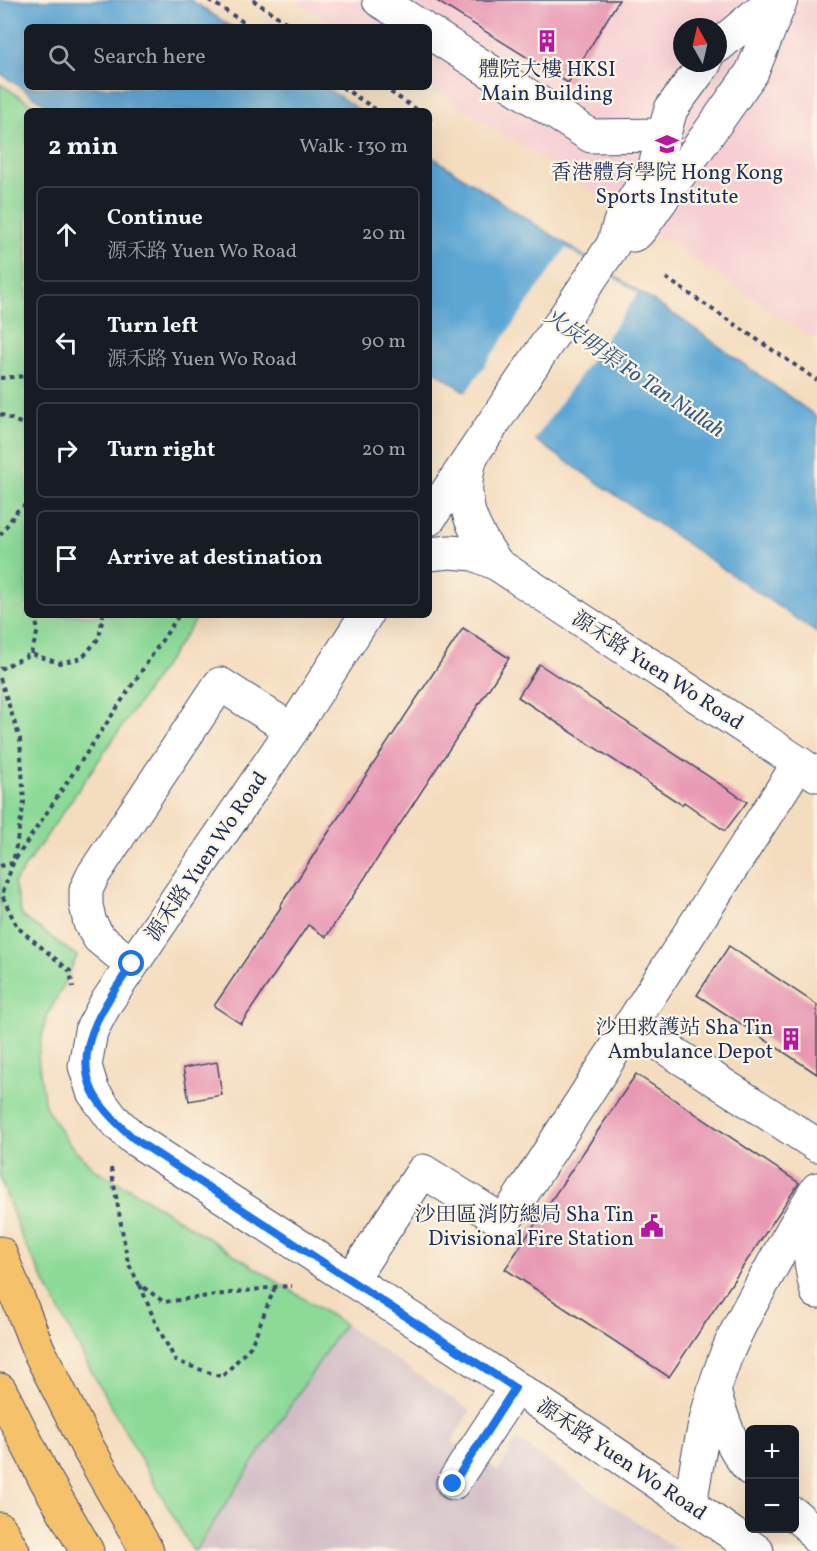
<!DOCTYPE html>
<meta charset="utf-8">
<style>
:root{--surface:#171b24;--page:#242831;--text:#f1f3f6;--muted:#9ea1a6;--line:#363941}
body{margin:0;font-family:Vollkorn,"Noto Serif TC",serif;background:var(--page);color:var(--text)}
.controls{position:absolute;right:18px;bottom:18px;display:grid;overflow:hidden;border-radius:9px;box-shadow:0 6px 24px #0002}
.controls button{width:54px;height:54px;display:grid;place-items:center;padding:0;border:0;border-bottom:2px solid var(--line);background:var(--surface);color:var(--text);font:30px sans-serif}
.compass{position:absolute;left:673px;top:18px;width:54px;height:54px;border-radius:50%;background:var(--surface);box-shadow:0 6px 24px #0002;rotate:352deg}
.stop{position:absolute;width:18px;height:18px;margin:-14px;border:4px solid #1a73e8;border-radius:50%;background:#fff}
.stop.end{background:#1a73e8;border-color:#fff;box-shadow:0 2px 6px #0008}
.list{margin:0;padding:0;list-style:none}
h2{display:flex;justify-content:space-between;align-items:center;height:78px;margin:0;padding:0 24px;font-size:26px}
h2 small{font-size:20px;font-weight:400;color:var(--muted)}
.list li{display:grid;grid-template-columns:39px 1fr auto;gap:18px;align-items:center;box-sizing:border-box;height:96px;margin:0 12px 12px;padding:0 12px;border:2px solid var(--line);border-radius:9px}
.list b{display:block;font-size:22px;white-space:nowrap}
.list p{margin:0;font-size:20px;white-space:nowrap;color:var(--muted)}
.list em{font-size:20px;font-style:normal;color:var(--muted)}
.icon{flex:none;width:33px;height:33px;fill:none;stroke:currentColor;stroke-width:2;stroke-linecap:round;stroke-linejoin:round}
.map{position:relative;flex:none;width:817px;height:1551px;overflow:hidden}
.search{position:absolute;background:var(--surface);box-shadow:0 6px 24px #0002;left:24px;top:24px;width:408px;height:66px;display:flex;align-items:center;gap:15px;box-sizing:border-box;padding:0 21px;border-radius:9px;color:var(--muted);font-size:22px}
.panel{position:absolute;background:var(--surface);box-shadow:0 6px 24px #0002;left:24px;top:108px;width:408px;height:510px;border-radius:9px}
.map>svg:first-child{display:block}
.built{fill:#f7cfd2;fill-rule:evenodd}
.industrial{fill:#d2bdc6}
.green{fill:#8dda98;stroke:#54847b;stroke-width:1.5}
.water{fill:#5ca6d4;stroke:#3c6a99;stroke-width:1.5}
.pier{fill:#f4dcbe}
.building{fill:#e898b3}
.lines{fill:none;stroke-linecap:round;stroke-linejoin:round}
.minor-casing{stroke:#3c496c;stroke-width:35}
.highway-casing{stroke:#3c496c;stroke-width:35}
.path{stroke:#3c496c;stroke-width:4;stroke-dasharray:4.5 4.5;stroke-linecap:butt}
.minor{stroke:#fff;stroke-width:33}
.highway{stroke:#f5c16b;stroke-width:33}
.route{stroke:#1a73e8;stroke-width:8}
.labels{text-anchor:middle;stroke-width:4.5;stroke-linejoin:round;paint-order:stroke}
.poi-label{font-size:21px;fill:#1b2f5e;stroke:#fcf5e5}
.street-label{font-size:21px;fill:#1b2f5e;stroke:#fcf5e5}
.water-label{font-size:22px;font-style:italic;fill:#325987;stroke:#fcf5e5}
</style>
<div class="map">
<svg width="817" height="1551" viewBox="0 0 817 1551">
<rect width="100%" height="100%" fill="#fcf5e5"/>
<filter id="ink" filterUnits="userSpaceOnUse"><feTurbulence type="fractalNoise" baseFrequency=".0167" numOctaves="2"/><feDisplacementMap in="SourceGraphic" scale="12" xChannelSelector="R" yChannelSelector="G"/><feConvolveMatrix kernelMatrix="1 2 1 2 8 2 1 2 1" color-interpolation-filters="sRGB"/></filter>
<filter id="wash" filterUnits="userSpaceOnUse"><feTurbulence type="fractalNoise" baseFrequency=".008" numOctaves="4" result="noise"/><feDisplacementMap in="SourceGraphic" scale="24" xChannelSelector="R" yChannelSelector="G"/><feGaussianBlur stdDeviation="1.35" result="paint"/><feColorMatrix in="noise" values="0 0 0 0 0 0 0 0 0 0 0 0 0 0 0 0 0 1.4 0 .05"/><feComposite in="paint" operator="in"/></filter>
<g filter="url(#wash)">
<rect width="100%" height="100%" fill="#f4dcbe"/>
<path class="built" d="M295,0H817V341L666,240L643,226L606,201L429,86V27H337ZM682,27H718V63H682Z"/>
<polygon class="industrial" points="344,1324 470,1411 452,1442 498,1471 517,1440 679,1551 195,1551"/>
<polygon class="green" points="0,84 42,111 27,111 27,615 199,615 14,883 22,916 77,956 63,986 46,1018 38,1057 45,1106 67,1141 94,1169 132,1190 344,1324 195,1551 193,1551 92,1373 21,1236 0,1177"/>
<g class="water">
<polygon points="0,0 191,0 232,27 27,27 27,87 325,87 361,111 56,111 0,73"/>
<polygon points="429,155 684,321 817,417 817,633 429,367"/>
</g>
<polygon class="pier" points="566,248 638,293 533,442 464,395"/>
<g id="blocks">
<g class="building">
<polygon points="435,0 619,0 568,83"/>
<polygon points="463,628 509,658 326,937 308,925 241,1024 214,1006 281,907 280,906"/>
<polygon points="539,664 747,802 725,831 684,802 682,805 518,697"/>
<polygon points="729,946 817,1005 817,1074 697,995"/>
<polygon points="217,1062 222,1095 189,1101 183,1068"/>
<polygon points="636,1074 799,1183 669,1377 505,1269"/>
</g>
</g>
</g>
<g filter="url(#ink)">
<use href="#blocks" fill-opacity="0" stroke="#3c496c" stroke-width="1.5"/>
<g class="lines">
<g class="minor-casing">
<g id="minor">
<polyline points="379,0 421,27"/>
<polyline points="429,32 591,136 664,135"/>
<polyline points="718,46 773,0"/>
<polyline points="633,235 637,233 643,226 752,72 781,0"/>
<path d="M471,457C457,502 472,528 497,564"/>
<polyline points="429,519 613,245 620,222 655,166 671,109 705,63"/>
<polyline points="429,554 450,552 474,554 497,564 817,775"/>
<path d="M366,615L292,730L106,1003L91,1031L85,1066L93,1092L112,1118L133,1138C342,1274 553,1408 757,1551"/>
<polyline points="132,965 99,938 90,923 86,905 86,890 93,875 220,684 292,730"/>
<polyline points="630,1025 817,1145"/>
<path d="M809,1204C808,1235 809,1262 817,1292"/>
<polyline points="351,1280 423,1171 504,1222 799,763"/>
<path d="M714,1392C723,1419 730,1447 750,1469"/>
<polyline points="453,1483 515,1388"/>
<path d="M690,1505C698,1455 707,1405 725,1358C737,1328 753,1300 769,1272C784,1244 800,1216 817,1189"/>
<polyline points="794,1514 809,1527 817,1538"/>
</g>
</g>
<g class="highway-casing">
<g id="highway">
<polyline points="0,1253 38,1349 87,1446 147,1551"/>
<polyline points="0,1390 44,1477 87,1551"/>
<polyline points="0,1529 13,1551"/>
</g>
</g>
<g class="path">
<polyline points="209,0 251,27"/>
<polyline points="253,0 293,27"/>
<polyline points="342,87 378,111"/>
<polyline points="383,87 419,111"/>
<polyline points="429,118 430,119 429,120"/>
<polyline points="666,278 817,380"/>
<polyline points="0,378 27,376"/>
<polyline points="0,414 27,426"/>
<polyline points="0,535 17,511 27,504"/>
<polyline points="31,654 38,630 34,615"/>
<polyline points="0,669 31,654 59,663 82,658 99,638 103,615"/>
<polyline points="0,678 20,739 24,802 13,863 2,895 17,927 70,971 73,987"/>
<polyline points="0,866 13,863 179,615"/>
<polyline points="111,1168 128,1263 139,1284 164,1302 275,1287 292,1286"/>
<polyline points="140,1285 156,1324 176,1361 222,1377 251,1346 275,1287"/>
</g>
<use href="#minor" class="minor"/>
<use href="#highway" class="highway"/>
</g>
</g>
<g class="lines" filter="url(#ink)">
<path class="route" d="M132,964C108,1001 71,1046 93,1092C102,1110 119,1125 133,1138L515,1388L453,1484"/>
</g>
<defs>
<g id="building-bare" transform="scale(1.8)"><path d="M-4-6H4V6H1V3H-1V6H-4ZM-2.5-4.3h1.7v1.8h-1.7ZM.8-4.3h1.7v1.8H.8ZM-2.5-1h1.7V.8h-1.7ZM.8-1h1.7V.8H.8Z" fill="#b5179e" stroke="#fcf5e5" stroke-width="2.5" paint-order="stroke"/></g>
<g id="university-bare" transform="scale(1.8)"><path d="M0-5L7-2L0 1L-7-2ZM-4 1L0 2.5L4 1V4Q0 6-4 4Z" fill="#b5179e" stroke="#fcf5e5" stroke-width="2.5" paint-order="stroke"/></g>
<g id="civic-bare" transform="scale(1.8)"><path d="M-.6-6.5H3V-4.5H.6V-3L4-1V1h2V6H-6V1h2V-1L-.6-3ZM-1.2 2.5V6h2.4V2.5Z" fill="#b5179e" stroke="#fcf5e5" stroke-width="2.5" paint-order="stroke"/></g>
</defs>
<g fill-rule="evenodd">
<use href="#building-bare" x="547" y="41"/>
<use href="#university-bare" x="667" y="144"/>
<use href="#building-bare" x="791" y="1039"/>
<use href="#civic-bare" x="652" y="1226"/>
</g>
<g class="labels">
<g class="poi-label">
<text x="547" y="76">體院大樓 HKSI<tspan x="547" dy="24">Main Building</tspan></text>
<text x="667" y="179">香港體育學院 Hong Kong<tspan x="667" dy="24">Sports Institute</tspan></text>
<text x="773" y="1034" text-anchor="end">沙田救護站 Sha Tin<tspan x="773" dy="24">Ambulance Depot</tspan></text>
<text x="634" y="1221" text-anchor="end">沙田區消防總局 Sha Tin<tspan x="634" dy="24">Divisional Fire Station</tspan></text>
</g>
<g class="street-label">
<text transform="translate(658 670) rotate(33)" y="7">源禾路 Yuen Wo Road</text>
<text transform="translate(206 856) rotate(-56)" y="7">源禾路 Yuen Wo Road</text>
<text transform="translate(622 1459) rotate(34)" y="7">源禾路 Yuen Wo Road</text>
</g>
<g class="water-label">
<text transform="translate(635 372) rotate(34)" y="8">火炭明渠 Fo Tan Nullah</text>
</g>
</g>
</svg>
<div class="controls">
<button>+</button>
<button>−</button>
</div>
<svg class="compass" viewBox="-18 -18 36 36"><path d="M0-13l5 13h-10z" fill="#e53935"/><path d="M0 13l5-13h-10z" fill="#9ea1a6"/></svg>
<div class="stop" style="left:132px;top:964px"></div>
<div class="stop end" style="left:453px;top:1484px"></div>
<div class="search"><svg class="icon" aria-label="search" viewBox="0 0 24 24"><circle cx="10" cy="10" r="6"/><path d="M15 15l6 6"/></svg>Search here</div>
<section class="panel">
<h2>2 min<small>Walk · 130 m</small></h2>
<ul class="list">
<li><svg class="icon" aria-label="ahead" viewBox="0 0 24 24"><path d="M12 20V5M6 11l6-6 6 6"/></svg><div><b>Continue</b><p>源禾路 Yuen Wo Road</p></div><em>20 m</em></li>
<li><svg class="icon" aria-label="left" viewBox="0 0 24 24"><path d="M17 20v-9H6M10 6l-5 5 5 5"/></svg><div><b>Turn left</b><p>源禾路 Yuen Wo Road</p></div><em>90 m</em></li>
<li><svg class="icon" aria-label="right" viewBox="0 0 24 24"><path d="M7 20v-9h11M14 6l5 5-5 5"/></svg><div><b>Turn right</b></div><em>20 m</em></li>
<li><svg class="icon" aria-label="arrive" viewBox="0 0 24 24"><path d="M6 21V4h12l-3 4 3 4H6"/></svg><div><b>Arrive at destination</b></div></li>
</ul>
</section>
</div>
